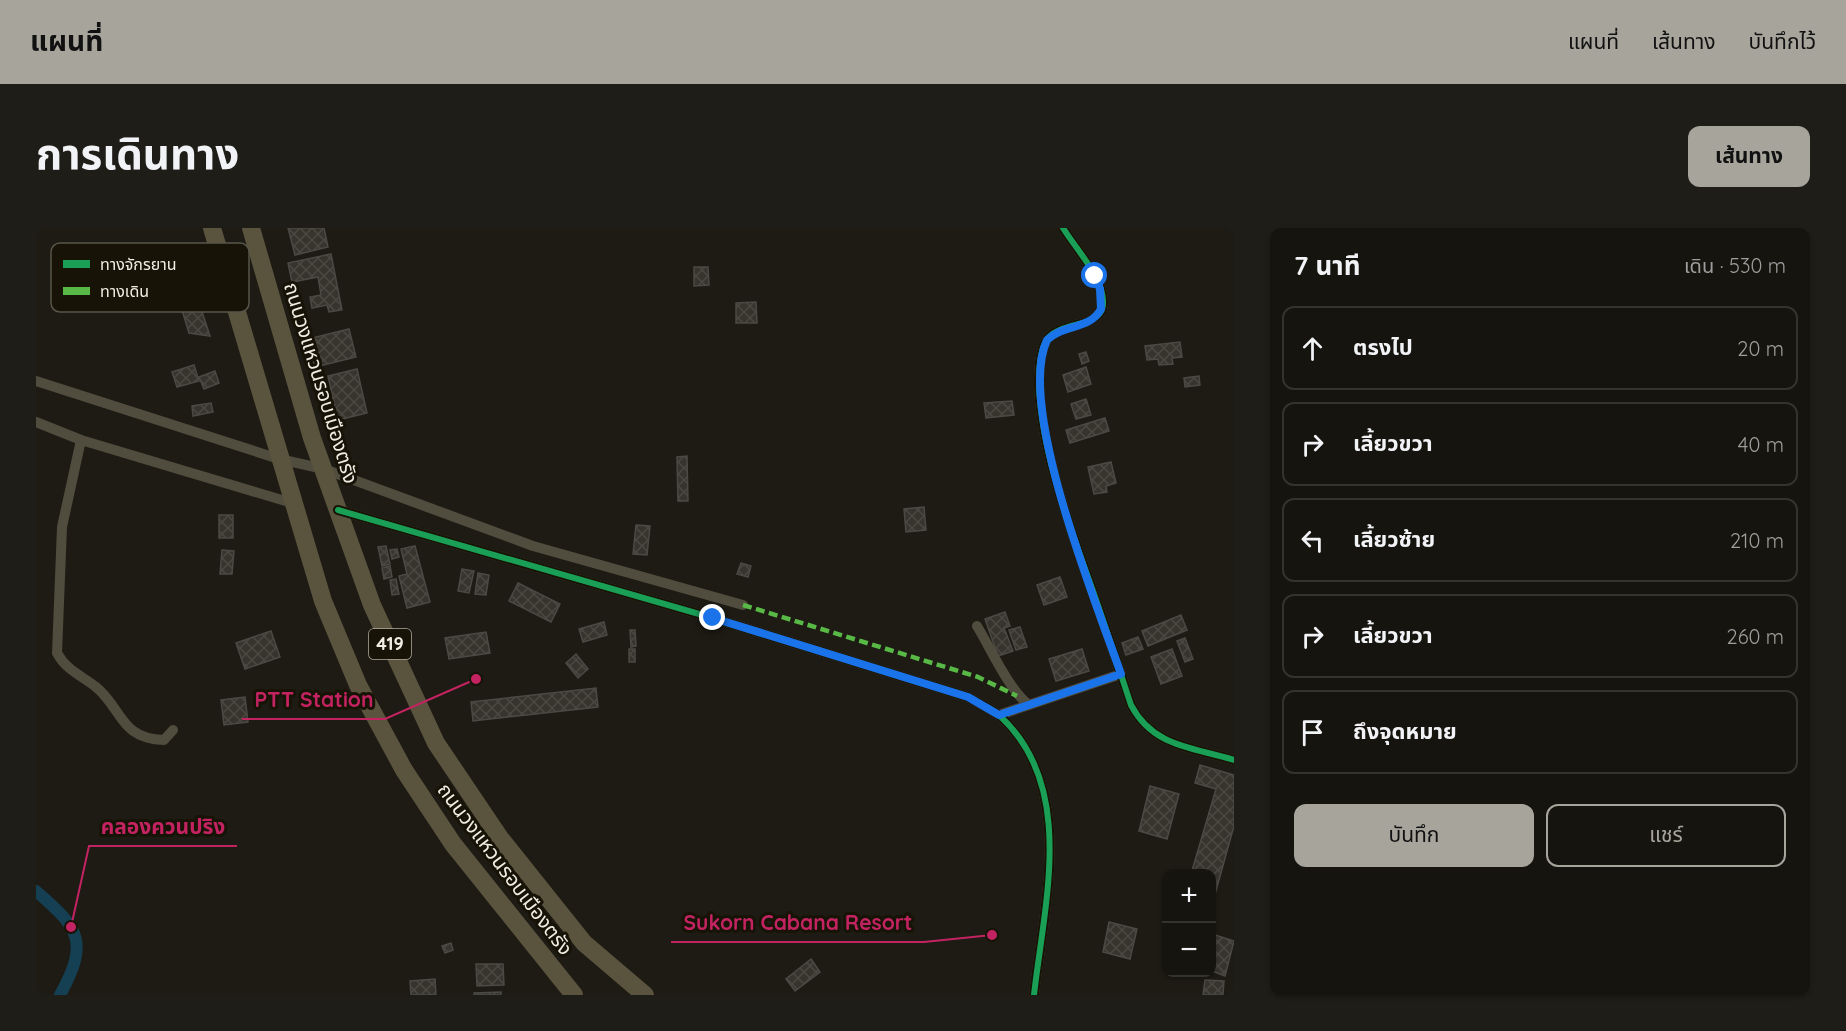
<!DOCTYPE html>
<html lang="th">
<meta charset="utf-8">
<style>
:root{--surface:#16140e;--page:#1f1d17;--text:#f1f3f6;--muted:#9e9e9e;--line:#35332e;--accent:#a6a49b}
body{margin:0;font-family:Quicksand,"Noto Sans Thai",sans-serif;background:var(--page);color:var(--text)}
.controls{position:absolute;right:18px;bottom:18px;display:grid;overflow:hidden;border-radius:12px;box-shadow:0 2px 4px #0004}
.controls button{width:54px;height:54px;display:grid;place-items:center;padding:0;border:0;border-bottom:2px solid var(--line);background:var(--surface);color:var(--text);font:30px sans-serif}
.stop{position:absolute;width:18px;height:18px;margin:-14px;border:4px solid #1a73e8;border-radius:50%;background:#fff}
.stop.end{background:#1a73e8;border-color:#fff;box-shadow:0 2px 6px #0008}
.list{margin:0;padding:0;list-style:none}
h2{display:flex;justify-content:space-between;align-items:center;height:78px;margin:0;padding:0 24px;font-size:26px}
h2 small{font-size:20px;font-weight:400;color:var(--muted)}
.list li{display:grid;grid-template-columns:39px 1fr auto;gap:18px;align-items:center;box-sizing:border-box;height:84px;margin:0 12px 12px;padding:0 12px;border:2px solid var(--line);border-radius:12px}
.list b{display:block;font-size:22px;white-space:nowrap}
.list em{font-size:20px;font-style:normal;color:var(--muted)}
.actions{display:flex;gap:12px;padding:18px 24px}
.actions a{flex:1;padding:14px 0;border:2px solid var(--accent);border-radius:12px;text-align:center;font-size:21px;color:var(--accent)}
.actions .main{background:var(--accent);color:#111}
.icon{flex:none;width:33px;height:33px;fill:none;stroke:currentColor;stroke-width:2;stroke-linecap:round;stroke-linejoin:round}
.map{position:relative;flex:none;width:1198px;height:767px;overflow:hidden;border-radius:12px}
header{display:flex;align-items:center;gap:36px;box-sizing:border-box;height:84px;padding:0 30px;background:var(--accent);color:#111}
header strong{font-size:28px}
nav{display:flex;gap:33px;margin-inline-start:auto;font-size:21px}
.intro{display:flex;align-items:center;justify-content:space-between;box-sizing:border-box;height:144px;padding:0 36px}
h1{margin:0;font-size:42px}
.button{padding:15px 27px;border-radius:12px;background:var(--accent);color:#111;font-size:21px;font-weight:700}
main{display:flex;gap:36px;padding:0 36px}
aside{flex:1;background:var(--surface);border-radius:12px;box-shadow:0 2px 4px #0004}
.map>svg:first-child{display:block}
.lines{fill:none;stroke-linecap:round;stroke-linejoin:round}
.canal{stroke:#153f53;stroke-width:12}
.building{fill:url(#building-cross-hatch);stroke:#4b4943;stroke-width:1.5}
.minor{stroke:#504c3e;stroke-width:10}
.trunk{stroke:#5a533e;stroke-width:18}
.quiet{stroke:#58b947;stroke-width:4.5;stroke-dasharray:9 4.5;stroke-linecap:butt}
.cycleway-casing{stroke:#171306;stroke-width:10}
.cycleway{stroke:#1a9f57;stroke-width:6}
.route{stroke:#1a73e8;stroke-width:8}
.labels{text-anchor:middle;stroke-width:6;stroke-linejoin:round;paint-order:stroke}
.shield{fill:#171306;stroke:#afaca1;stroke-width:1.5}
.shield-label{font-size:18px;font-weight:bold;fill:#f0eee4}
.street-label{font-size:20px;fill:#f0eee4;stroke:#171306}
.key{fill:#171306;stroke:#585549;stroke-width:1.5}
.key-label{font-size:16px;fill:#f0eee4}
.leader{fill:none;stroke:#c42362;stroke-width:2}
.callout-dot{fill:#c42362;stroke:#171306;stroke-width:2}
.callout-label{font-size:21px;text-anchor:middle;font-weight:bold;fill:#c42362;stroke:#171306;stroke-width:6;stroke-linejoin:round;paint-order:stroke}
</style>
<header>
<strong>แผนที่</strong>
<nav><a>แผนที่</a><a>เส้นทาง</a><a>บันทึกไว้</a></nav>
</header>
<div class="intro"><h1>การเดินทาง</h1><a class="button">เส้นทาง</a></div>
<main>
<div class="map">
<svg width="1198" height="767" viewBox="0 0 1198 767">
<defs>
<pattern id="building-cross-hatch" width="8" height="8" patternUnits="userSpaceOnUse" patternTransform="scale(1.5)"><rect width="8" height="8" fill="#36342d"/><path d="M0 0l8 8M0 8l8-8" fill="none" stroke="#4a4841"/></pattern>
</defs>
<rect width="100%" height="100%" fill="#1d1b13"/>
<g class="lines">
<path class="canal" d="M0,663C44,701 53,714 24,767"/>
</g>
<g class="building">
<polygon points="252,0 288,0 292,19 259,27"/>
<polygon points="295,26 306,82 293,84 291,77 276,80 274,69 285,67 282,49 256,54 252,35"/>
<polygon points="658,39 672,39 673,57 658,58"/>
<polygon points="153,44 174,108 153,105 136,49"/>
<polygon points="720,74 721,95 700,95 700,75"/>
<polygon points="313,101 320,129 279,139 272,111"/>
<polygon points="1144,114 1146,129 1136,130 1137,136 1123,137 1122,131 1111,132 1109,118"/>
<polygon points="1050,124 1053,133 1046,136 1043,126"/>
<polygon points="158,137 163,153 141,159 136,144"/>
<polygon points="1050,139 1055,156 1032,164 1027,147"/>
<polygon points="321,141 331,185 302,192 292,148"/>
<polygon points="179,143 183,155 168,161 163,149"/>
<polygon points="1163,148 1164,157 1149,159 1148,150"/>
<polygon points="1050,171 1055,187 1040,191 1035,176"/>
<polygon points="976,173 978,187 950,190 948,175"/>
<polygon points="175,175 177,184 157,188 156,178"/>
<polygon points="1069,190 1073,203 1034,215 1030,202"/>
<polygon points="651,228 652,273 642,273 641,229"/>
<polygon points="1075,234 1080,255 1070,258 1071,264 1058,266 1052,239"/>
<polygon points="888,279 890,302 870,304 868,281"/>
<rect x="183" y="287" width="14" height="23"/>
<polygon points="600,297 614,298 611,327 597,326"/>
<polygon points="350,318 354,336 346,338 342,319"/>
<polygon points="379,318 394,374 371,380 363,348 371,346 365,321"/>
<polygon points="361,321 363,329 356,331 354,322"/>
<polygon points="186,322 198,323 196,346 184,346"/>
<polygon points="705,335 715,338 712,349 701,346"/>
<polygon points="354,338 356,349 348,351 346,340"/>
<polygon points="426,341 438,343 433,365 422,363"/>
<polygon points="442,345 453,347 450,367 439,366"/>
<polygon points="1024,349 1031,369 1008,377 1001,357"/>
<polygon points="360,351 363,366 356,367 354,352"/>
<polygon points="482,355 524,376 515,394 473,373"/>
<polygon points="969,384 974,398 968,400 977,423 962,428 949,391"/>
<polygon points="1145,387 1151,402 1112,418 1106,403"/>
<polygon points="568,394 571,407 547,414 543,401"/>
<polygon points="984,399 991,419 980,422 973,402"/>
<polygon points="594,402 599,402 600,418 595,419"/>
<polygon points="235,403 244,429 209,441 200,415"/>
<polygon points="450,404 454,425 413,431 409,410"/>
<polygon points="1102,409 1107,421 1090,427 1086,415"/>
<polygon points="1149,410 1157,431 1149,434 1141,413"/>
<rect x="593" y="421" width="6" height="13"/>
<polygon points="1046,421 1053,443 1020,453 1013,431"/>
<polygon points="1136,421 1146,448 1125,456 1115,429"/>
<polygon points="540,426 552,441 542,450 530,435"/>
<polygon points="560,460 562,479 437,493 435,474"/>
<polygon points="209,469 212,494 188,497 185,472"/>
<polygon points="1164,537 1198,547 1198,598 1176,677 1176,646 1155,646 1180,561 1159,555"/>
<polygon points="1114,558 1143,566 1131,611 1103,603"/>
<polygon points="1073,694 1101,701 1094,731 1067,724"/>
<polygon points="1176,706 1198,713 1189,748 1176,743"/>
<polygon points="415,715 417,722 409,725 406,718"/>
<polygon points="775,731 784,744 759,763 750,751"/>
<polygon points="440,736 467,736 468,757 441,758"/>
<polygon points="399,751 400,767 375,767 374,753"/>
<polygon points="1169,752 1188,753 1187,767 1167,767"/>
<polygon points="465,764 465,767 438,767 438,765"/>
</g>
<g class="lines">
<g class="minor">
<path d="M1027,0C1037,16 1051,32 1060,49C1087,106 1031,88 1012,110C1003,122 1003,144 1003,158C1006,225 1031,290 1053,352C1068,393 1081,435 1095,477C1117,519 1156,519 1198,532"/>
<polyline points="0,153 243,231 288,241 497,318 707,377"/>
<polyline points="0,194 45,212 256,275"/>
<path d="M45,212L26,299L21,425C31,443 45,447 60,459C86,480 84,511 128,512L137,502"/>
<path d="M302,282L677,390L932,469C942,475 955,480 964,488C1041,559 1008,676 998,767"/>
<path d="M941,398C955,421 973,462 993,477"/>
<polyline points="963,487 1085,446"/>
</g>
<g class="trunk">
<polyline points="176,0 287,373 322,457 368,542 417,616 538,767"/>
<polyline points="215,0 276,210 336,377 400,515 464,610 548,715 609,767"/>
</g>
<polyline class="quiet" points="707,377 942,449 981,468"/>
<g class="cycleway-casing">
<g id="cycleway">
<path d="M1027,0C1037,16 1051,32 1060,49C1087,106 1031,88 1012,110C1003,122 1003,144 1003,158C1006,225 1031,290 1053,352C1068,393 1081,435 1095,477C1117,519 1156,519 1198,532"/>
<path d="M302,282L677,390L932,469C942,475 955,480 964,488C1041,559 1008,676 998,767"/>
</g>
</g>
<use href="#cycleway" class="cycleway"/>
</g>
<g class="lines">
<path class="route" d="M677,390L932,469L963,487L1085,446C1060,374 980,178 1011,112C1027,96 1054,102 1065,81L1064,61L1059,48"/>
</g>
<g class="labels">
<rect class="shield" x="333" y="401" width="42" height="30" rx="4.5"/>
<g class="shield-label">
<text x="354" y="422">419</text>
</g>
<g class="street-label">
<text transform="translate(285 155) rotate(73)" y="7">ถนนวงแหวนรอบเมืองตรัง</text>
<text transform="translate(469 641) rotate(53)" y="7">ถนนวงแหวนรอบเมืองตรัง</text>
</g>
</g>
<rect x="15" y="15" width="198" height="69" rx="9" class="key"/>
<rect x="27" y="32" width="27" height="8" fill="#1a9f57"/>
<rect x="27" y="59" width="27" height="8" fill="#58b947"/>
<g class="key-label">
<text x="64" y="42">ทางจักรยาน</text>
<text x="64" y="69">ทางเดิน</text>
</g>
<path class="leader" d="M440 451L349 491H206M35 699L53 618H201M956 707L888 714H635"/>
<g class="callout-dot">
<circle cx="440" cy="451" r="6"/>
<circle cx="35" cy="699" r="6"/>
<circle cx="956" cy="707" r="6"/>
</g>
<g class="callout-label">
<text x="278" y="479">PTT Station</text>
<text x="127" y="606">คลองควนปริง</text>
<text x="762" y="702">Sukorn Cabana Resort</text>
</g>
</svg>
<div class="controls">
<button>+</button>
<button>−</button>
</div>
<div class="stop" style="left:1059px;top:48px"></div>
<div class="stop end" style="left:677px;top:390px"></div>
</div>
<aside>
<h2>7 นาที<small>เดิน · 530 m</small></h2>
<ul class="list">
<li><svg class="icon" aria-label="ahead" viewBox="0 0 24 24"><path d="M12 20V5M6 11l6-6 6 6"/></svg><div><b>ตรงไป</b></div><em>20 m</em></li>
<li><svg class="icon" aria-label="right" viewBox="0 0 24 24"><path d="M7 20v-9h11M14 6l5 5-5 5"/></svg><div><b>เลี้ยวขวา</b></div><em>40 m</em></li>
<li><svg class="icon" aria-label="left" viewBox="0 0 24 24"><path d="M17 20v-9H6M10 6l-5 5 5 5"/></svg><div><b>เลี้ยวซ้าย</b></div><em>210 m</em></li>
<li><svg class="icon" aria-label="right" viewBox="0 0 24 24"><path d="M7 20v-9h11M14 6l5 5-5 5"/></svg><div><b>เลี้ยวขวา</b></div><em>260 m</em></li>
<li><svg class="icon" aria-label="arrive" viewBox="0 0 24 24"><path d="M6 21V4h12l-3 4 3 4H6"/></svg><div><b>ถึงจุดหมาย</b></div></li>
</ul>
<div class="actions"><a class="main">บันทึก</a><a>แชร์</a></div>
</aside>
</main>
